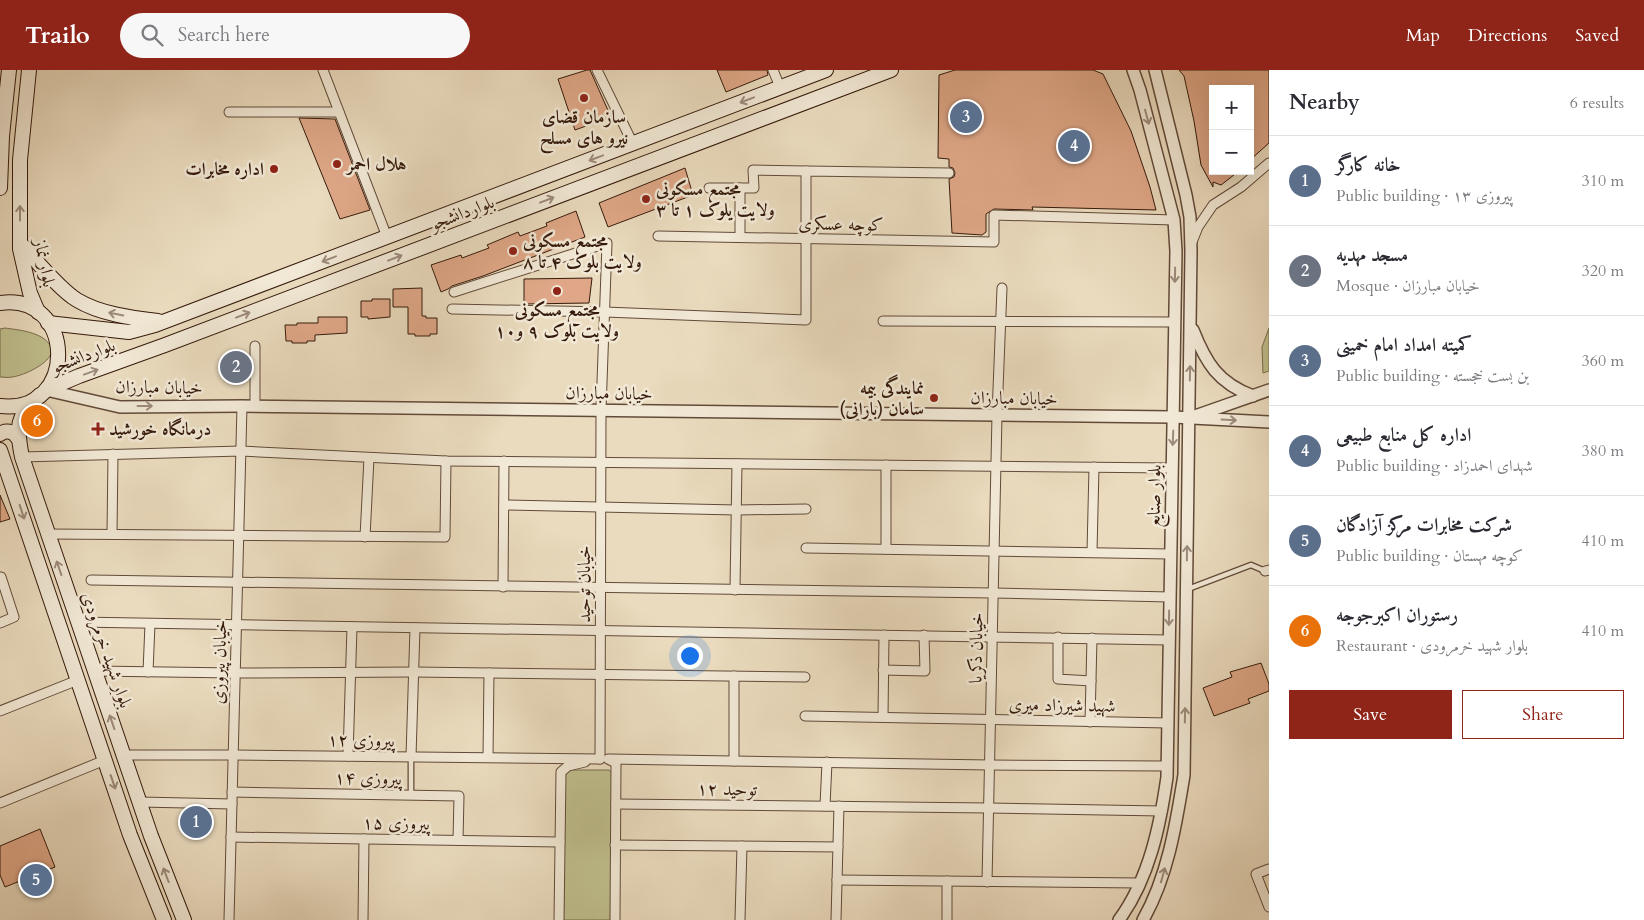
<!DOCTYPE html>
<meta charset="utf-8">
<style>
:root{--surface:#fff;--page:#f7f7f7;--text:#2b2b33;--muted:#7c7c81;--line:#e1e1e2;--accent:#8f2418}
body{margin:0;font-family:Cardo,Amiri,serif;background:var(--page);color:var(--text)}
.controls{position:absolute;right:15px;top:15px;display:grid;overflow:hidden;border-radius:0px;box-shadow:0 5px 20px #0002}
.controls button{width:45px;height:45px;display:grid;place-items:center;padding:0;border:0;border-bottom:1px solid var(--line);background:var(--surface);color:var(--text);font:25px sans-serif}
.you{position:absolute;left:689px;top:585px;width:18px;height:18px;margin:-12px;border:4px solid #fff;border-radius:50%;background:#1a73e8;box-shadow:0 0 0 8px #1a73e833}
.badge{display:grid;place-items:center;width:32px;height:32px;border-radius:50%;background:var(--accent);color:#fff;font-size:16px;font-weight:700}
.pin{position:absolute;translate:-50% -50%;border:2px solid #fff;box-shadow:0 1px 5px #0006}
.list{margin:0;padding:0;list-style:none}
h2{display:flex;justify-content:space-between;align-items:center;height:65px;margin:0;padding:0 20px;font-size:21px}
h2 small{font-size:16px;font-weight:400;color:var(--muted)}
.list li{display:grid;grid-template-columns:32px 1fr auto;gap:15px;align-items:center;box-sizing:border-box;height:90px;padding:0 20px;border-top:1px solid var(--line)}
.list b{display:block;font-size:19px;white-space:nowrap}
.list p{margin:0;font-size:16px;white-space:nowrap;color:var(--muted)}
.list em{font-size:16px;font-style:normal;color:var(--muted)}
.actions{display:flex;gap:10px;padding:15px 20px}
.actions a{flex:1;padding:11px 0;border:1px solid var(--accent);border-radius:0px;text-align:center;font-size:18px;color:var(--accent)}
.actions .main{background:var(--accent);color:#fff}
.icon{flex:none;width:28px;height:28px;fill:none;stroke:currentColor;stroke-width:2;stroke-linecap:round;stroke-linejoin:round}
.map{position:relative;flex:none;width:1269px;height:850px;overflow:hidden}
header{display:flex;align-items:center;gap:30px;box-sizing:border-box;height:70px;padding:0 25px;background:var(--accent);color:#fff}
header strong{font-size:24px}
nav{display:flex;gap:28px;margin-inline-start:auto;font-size:18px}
.search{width:350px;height:45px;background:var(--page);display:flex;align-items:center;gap:12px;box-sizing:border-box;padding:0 18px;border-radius:28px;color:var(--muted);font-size:19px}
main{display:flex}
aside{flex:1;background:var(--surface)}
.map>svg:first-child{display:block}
.green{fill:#bfbe8c;stroke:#7a6c4c}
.building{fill:#dfa787;stroke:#351a0b}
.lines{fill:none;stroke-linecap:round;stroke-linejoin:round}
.service-casing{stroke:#624a38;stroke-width:7}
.minor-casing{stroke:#624a38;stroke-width:11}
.tertiary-casing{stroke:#624a38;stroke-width:14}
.secondary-casing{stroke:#351a0b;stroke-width:16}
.service{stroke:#f1e8d5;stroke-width:4.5}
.minor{stroke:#f1e8d5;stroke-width:9}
.tertiary{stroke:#f1e8d5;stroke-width:11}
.secondary{stroke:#f1e8d5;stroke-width:14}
.oneway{stroke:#9c8b7a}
.poi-dot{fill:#8f2418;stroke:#f1e8d5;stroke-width:2}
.labels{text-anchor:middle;stroke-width:5;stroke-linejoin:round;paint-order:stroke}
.poi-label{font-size:18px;font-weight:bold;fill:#351a0b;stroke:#f1e8d5;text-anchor:start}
.street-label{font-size:18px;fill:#351a0b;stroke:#f1e8d5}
</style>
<header>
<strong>Trailo</strong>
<div class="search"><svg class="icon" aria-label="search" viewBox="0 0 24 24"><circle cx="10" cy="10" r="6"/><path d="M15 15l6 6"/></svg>Search here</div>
<nav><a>Map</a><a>Directions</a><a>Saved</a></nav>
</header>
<main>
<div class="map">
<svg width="1269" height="850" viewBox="0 0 1269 850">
<rect width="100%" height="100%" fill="#eadbbe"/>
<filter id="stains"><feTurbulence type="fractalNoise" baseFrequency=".004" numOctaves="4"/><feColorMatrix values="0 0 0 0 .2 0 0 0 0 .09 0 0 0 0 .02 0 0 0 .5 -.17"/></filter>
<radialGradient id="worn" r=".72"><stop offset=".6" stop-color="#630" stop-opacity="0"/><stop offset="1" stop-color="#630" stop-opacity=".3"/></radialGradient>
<g class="green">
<path d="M5,258C19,260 44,262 51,277C57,291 23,306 12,307C8,308 4,307 0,307V259Z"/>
<polygon points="1269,258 1269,301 1263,303 1262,277"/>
<polygon points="568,700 609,700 612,703 611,850 563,850 564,703"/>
</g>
<g class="building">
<polygon points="587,0 590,0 611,47 575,60 558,9"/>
<polygon points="717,0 767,0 768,5 726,22"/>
<polygon points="955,0 1093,0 1103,4 1131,61 1150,117 1156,140 1032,137 1033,140 994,139 986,144 986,162 982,165 952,163 949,109 954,107 955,103 953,98 949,97 949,89 938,88 939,5"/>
<polygon points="1179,0 1269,0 1269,73 1250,90 1250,19 1213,19 1213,101 1239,101 1221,115 1213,112 1213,117 1201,95 1194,51 1184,6"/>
<polygon points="299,48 335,49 370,140 340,149"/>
<polygon points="685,98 693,125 608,157 599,133"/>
<polygon points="576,141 585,167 483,206 452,216 448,219 441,222 431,195 461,185 462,188 489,178 487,175 518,162 520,166 547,156 546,153"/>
<polygon points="592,208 589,233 524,234 524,209"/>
<polygon points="422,218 422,246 426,246 426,248 437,248 437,264 430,264 430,266 415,266 415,264 408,264 408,237 393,237 393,219"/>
<polygon points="372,229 390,229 390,247 368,249 368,247 361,247 361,231 372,231"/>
<polygon points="318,247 347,247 347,263 315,265 315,271 307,271 307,273 292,273 292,271 286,271 285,255 297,255 297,253 318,253"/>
<polygon points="0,425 10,449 0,452"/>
<polygon points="1261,593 1269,614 1269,621 1248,629 1250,633 1214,646 1203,618 1232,607 1230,602"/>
<polygon points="40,759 55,797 5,817 0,805 0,776"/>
</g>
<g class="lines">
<g class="service-casing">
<g id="service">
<polyline points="1188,519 1251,495 1265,501"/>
<polyline points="411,725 411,687"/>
</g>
</g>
<g class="minor-casing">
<g id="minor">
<polyline points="323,0 387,167"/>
<polyline points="597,0 633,74"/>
<polyline points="773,0 780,17"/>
<polyline points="229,42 339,42"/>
<polyline points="709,118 740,118"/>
<polyline points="658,166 994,172 994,145 1174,150"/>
<polyline points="740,167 740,118 754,118 753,100 806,101"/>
<polyline points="1192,172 1198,157 1213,135 1241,117 1269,93"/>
<polyline points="454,222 607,173 601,340 600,689"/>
<polyline points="452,239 605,242 806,250 806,101 949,103"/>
<polyline points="883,251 1175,252"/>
<polyline points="255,276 255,336"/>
<polyline points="22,387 241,381 446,391 1172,398"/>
<polyline points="504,435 737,440 806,439"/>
<polyline points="48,464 445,467 446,391"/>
<polyline points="112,464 113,384"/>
<polyline points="365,467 369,388"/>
<polyline points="806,478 1170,484"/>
<polyline points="886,479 886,395"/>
<polyline points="1092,482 1094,397"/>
<polyline points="1265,501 1269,500"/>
<polyline points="0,507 1,507 14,547 0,553"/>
<polyline points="91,510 993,523 1170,527"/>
<polyline points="503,517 504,391"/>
<polyline points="735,520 737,394"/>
<polyline points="78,552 1169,570"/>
<polyline points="1058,567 1058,609 1091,611"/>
<polyline points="883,600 925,601 924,565"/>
<polyline points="95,601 235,603 414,602 805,607"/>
<polyline points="148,602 150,554"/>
<polyline points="0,641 78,610"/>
<polyline points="805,646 1168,653"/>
<polyline points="883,647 884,565"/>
<polyline points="1090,652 1092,568"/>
<polyline points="123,685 233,685 600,689"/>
<polyline points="348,686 352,557"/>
<polyline points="411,686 415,558"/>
<polyline points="488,687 489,603"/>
<polyline points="608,689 616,693 615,850"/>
<polyline points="610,689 990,695 1167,696"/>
<polyline points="734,691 734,606"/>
<polyline points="232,722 459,726 458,770"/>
<polyline points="140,732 232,734"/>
<polyline points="0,733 105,690"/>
<polyline points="616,734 989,738 1162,741"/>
<polyline points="825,736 827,692"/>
<polyline points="231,767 560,772"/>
<polyline points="615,775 838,777"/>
<polyline points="1269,799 1256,804 1269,837"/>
<polyline points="837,810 1140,813"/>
<polyline points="987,812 997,345 1002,218"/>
<polyline points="229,850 242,336"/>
<polyline points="363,850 364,769"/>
<polyline points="559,850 561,702 568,696 585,692"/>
<polyline points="740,850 742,776"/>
<polyline points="836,850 839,736"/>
<polyline points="947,850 947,811"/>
</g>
</g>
<g class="tertiary-casing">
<g id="tertiary">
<path d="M1193,260C1206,293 1218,313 1253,326"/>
<polyline points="46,320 120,337 242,336 1173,347 1269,352"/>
<polyline points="1195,346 1269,320"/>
<path d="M1119,850C1149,809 1160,756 1167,707L1176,181L1174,150L1140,20L1133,0"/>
<path d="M1143,850C1168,806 1176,754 1184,705L1191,181L1190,147L1186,125L1155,0"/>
</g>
</g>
<g class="secondary-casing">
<g id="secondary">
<polyline points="29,0 20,90 20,179 30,223 38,242"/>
<polyline points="0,118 2,66 9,0"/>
<path d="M20,173C35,189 59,219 77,230C100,244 132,248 158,251"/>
<path d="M0,233C76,222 79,345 0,336"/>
<polyline points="48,253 129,262 155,255 826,0"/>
<polyline points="46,320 79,306 165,275 891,0"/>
<path d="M40,325C16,345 16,358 22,387L151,766L184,850"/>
<path d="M0,364C6,360 13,361 17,367"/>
<polyline points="0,380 130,765 164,850"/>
</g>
</g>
<use href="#service" class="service"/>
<use href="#minor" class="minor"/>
<use href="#tertiary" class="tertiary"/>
<use href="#secondary" class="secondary"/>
</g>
<defs><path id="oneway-shaft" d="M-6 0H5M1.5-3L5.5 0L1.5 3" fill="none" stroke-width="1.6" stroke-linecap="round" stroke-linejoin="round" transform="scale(1.25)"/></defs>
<g class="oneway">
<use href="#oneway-shaft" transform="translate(747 30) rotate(159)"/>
<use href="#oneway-shaft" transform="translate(1147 47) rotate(75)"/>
<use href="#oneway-shaft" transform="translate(596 88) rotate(159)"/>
<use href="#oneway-shaft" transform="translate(547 130) rotate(-21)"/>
<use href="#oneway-shaft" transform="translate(20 143) rotate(-90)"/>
<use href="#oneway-shaft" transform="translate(395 188) rotate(-21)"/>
<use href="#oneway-shaft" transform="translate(329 189) rotate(159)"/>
<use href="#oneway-shaft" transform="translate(1175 205) rotate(91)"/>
<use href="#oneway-shaft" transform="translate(116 244) rotate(-169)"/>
<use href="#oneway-shaft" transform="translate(243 245) rotate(-21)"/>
<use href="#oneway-shaft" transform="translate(91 302) rotate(-20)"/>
<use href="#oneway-shaft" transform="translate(1190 303) rotate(-89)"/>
<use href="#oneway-shaft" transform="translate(145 336)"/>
<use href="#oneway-shaft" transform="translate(1229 350) rotate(3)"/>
<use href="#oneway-shaft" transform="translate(1173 368) rotate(92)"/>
<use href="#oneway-shaft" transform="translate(22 442) rotate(72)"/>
<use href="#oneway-shaft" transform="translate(1187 483) rotate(-89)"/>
<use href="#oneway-shaft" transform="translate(59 498) rotate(-109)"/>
<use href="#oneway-shaft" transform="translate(1169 548) rotate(91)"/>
<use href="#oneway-shaft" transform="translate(1185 645) rotate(-89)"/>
<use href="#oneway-shaft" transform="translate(112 652) rotate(-109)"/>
<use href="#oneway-shaft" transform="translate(113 712) rotate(71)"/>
<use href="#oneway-shaft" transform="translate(166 805) rotate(-111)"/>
<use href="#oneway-shaft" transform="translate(1163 805) rotate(-74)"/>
</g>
<g class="poi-dot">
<circle cx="584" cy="28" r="5"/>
<circle cx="337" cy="94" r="5"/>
<circle cx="274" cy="99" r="5"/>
<circle cx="646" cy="129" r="5"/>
<circle cx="513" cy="181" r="5"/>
<circle cx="557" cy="221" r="5"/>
<circle cx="934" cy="328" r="5"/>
<path d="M95.5 351.5h5v5h5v5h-5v5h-5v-5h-5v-5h5z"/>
</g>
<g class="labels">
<g class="poi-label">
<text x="584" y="53" text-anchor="middle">سازمان قضای<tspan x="584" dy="21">نیرو های مسلح</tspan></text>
<text x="347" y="100">هلال احمر</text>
<text x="264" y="105" text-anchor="end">اداره مخابرات</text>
<text x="656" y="125">مجتمع مسکونی<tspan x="656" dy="21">ولایت یلوک ۱ تا ۳</tspan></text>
<text x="523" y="177">مجتمع مسکونی<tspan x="523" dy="21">ولایت بلوک ۴ تا ۸</tspan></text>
<text x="557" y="246" text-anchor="middle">مجتمع مسکونی<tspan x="557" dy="21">ولایت بلوک ۹ و۱۰</tspan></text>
<text x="924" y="324" text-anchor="end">نمایندگی بیمه<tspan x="924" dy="21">سامان (بارانی)</tspan></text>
<text x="109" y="365">درمانگاه خورشید</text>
</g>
<g class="street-label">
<text transform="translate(462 143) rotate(-21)" y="6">بلواردانشجو</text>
<text transform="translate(841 154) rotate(1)" y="6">کوچه عسکری</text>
<text transform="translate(45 193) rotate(79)" y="6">بلوار نماز</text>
<text transform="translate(83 286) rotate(-21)" y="6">بلواردانشجو</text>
<text transform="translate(159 317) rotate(1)" y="6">خیابان مبارزان</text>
<text transform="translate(609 323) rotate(1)" y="6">خیابان مبارزان</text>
<text transform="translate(1014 328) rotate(1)" y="6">خیابان مبارزان</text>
<text transform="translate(1154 426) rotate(-89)" y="6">بلوار صنایع</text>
<text transform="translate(584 514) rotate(-90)" y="6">خیابان توحید</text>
<text transform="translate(976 578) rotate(-89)" y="6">خیابان ذکریا</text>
<text transform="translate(107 580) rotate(71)" y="6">بلوار شهید خرمرودی</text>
<text transform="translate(219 592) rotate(-88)" y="6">خیابان پیروزی</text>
<text transform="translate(1062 635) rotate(1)" y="6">شهید شیرزاد میری</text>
<text transform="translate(361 670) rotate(1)" y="6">پیروزی ۱۲</text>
<text transform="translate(368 708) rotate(1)" y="6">پیروزی ۱۴</text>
<text transform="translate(727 719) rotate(1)" y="6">توحید ۱۲</text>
<text transform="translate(396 753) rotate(1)" y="6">پیروزی ۱۵</text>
</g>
</g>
<rect width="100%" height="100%" filter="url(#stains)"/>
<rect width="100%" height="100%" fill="url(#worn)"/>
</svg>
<div class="controls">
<button>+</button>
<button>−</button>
</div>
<div class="you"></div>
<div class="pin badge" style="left:196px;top:752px;background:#5c6f8a">1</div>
<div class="pin badge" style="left:236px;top:297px;background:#6b7280">2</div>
<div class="pin badge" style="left:966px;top:47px;background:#5c6f8a">3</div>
<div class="pin badge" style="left:1074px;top:76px;background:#5c6f8a">4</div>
<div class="pin badge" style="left:36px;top:810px;background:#5c6f8a">5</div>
<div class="pin badge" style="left:37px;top:351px;background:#e8710a">6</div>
</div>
<aside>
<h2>Nearby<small>6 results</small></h2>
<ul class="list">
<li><span class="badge" style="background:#5c6f8a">1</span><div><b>خانه کارگر</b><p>Public building · پیروزی ۱۳</p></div><em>310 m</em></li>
<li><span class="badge" style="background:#6b7280">2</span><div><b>مسجد مهدیه</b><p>Mosque · خیابان مبارزان</p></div><em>320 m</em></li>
<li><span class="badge" style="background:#5c6f8a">3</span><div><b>کمیته امداد امام خمینی</b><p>Public building · بن بست خجسته</p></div><em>360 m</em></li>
<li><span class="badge" style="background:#5c6f8a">4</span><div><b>اداره کل منابع طبیعی</b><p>Public building · شهدای احمدزاد</p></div><em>380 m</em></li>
<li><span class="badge" style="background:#5c6f8a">5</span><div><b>شرکت مخابرات مرکز آزادگان</b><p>Public building · کوچه مهستان</p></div><em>410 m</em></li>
<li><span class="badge" style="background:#e8710a">6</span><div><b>رستوران اکبرجوجه</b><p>Restaurant · بلوار شهید خرمرودی</p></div><em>410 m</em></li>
</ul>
<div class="actions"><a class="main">Save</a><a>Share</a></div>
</aside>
</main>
